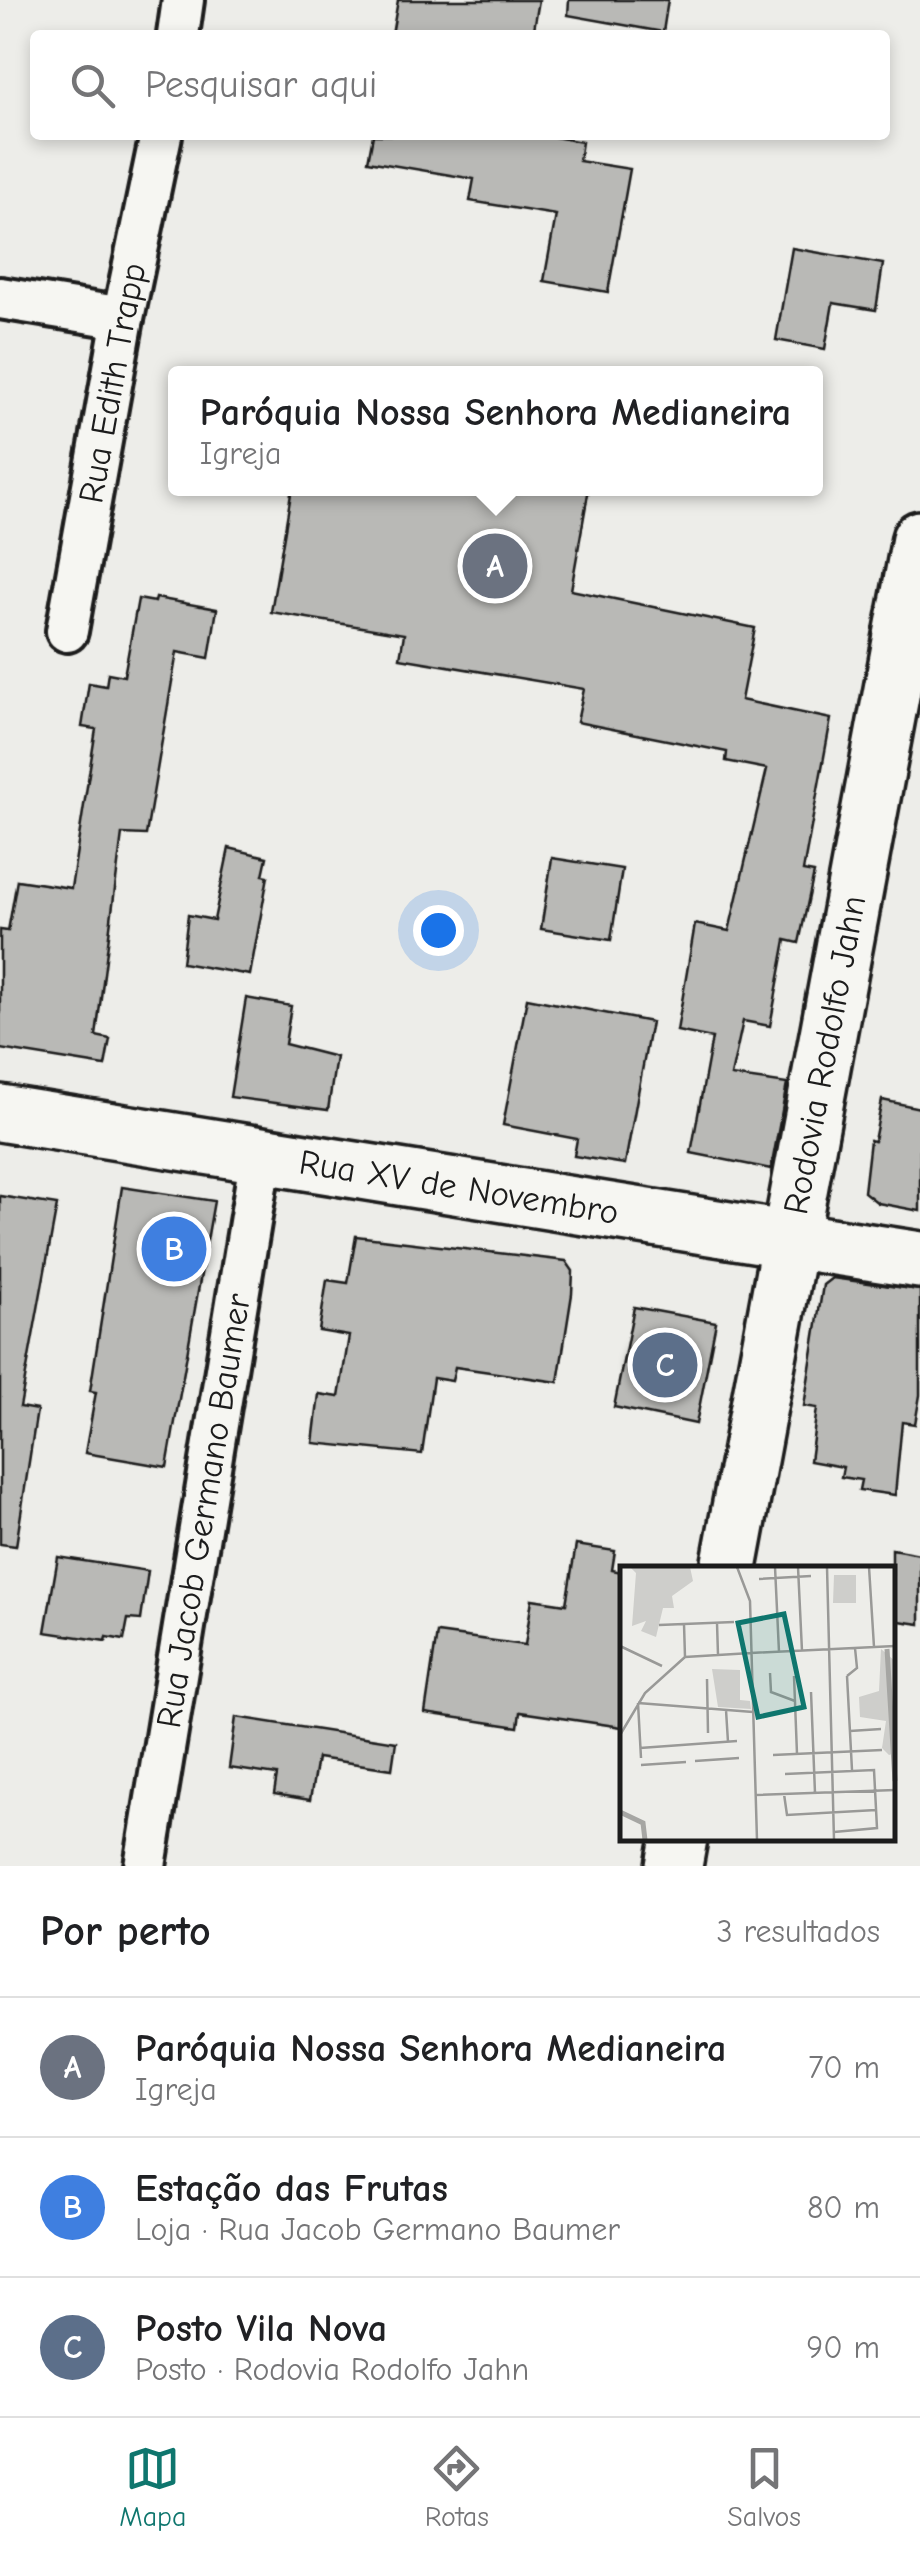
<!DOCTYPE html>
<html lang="pt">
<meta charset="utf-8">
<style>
:root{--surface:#fff;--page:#f2f2f2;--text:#202124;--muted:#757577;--line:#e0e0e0;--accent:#0f766e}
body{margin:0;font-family:"Comic Neue",sans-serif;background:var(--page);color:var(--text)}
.you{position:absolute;left:438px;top:930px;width:35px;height:35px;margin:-25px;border:8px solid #fff;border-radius:50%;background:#1a73e8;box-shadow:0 0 0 15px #1a73e833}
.badge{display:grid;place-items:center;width:65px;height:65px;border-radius:50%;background:var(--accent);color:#fff;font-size:32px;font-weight:700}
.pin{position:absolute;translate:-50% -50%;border:5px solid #fff;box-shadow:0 2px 10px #0006}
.popup{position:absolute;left:168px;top:366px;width:655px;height:130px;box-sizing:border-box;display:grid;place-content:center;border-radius:10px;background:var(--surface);filter:drop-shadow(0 2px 8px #0005);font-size:32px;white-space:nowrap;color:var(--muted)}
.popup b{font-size:38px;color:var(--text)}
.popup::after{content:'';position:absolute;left:50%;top:100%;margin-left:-20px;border:20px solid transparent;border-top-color:var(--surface)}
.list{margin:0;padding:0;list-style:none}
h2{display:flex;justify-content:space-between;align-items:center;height:130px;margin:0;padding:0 40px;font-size:42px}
h2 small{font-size:32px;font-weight:400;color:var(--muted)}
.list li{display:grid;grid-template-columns:65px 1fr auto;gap:30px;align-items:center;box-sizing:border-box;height:140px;padding:0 40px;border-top:2px solid var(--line)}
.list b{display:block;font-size:38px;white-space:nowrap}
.list p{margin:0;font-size:32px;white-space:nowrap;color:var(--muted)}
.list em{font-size:32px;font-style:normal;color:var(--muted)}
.icon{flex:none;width:55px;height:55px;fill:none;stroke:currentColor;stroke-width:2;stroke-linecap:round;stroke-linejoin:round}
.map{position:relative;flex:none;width:920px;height:1866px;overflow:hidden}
.search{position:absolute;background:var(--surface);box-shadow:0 5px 15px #0003;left:30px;right:30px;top:30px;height:110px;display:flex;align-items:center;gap:25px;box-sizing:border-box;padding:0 35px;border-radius:10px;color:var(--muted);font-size:38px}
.sheet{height:550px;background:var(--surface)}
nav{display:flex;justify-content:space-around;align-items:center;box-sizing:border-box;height:140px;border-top:2px solid var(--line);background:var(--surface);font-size:28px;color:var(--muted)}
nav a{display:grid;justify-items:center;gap:5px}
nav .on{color:var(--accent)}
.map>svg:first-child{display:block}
.building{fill:#b9b9b6;stroke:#1c1c1c;stroke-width:2.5}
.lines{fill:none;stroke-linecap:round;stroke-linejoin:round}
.street-casing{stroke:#1c1c1c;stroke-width:48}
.secondary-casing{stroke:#1c1c1c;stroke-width:62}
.primary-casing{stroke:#1c1c1c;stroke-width:62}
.street{stroke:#f6f6f2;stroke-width:40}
.secondary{stroke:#f6f6f2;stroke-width:55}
.primary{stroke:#f6f6f2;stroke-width:55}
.labels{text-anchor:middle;stroke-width:8;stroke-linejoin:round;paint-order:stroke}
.street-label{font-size:35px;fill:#1c1c1c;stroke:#f6f6f2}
.inset-river{fill:none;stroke:#a6a6a3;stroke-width:5}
.inset-road{fill:none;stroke:#999997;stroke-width:2.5}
.view{fill:#0f766e;fill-opacity:0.15;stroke:#0f766e;stroke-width:5}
.inset-edge{fill:none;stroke:#1c1c1c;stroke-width:5}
</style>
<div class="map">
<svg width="920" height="1866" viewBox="0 0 920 1866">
<rect width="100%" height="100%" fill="#edede9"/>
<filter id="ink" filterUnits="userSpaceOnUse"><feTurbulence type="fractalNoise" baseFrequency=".01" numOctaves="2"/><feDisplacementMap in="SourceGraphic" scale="20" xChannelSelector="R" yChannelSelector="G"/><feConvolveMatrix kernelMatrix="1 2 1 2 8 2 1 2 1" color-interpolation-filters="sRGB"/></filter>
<g filter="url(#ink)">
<g class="building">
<polygon points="398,0 539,0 533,35 392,35"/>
<polygon points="569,0 668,0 663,32 568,15"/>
<polygon points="373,135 544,135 582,142 579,161 630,169 608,292 544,281 556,215 470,201 474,179 368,161"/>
<polygon points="792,248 883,264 876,310 833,303 825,349 776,340"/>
<polygon points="292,488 589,488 571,590 755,628 741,700 831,719 803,871 814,873 799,943 786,940 770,1026 743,1021 731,1076 787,1084 771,1169 691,1153 712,1038 677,1031 695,924 729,931 767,769 726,761 727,752 577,722 584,689 400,658 404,634 271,612"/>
<polygon points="156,598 217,609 209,658 177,652 146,835 122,834 96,1036 110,1039 105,1066 0,1049 0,930 8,931 17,880 71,888 96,729 82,727 89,683 106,686 108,673 124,676 138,599 155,602"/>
<polygon points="229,848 267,857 263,875 268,876 250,975 182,963 188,915 214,920"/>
<polygon points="552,858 622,869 611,940 541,929"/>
<polygon points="246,998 291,1006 285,1044 336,1057 328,1110 230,1097"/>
<polygon points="527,998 651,1022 625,1164 574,1156 577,1139 503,1125"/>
<polygon points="882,1100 920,1108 920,1211 878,1203 864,1192 870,1140 874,1141"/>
<polygon points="122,1187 214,1201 167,1467 85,1453 96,1392 90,1391"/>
<polygon points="0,1196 57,1205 20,1407 37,1410 16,1546 0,1544"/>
<polygon points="356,1236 566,1261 573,1271 572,1294 558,1382 455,1367 452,1381 433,1378 422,1454 313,1443 319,1394 339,1397 349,1336 319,1331 327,1280 348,1283"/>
<polygon points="832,1278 920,1290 920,1395 915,1424 902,1422 895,1495 859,1490 861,1480 841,1477 843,1467 810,1461 817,1408 804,1406 823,1285"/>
<polygon points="634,1307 716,1322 696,1424 614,1407"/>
<polygon points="576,1545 615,1551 612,1570 622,1572 622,1727 520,1712 518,1727 425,1713 437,1633 525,1645 532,1599 566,1604"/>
<polygon points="892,1549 920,1554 920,1624 892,1620"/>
<polygon points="58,1557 148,1571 141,1620 128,1619 124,1640 107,1637 106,1641 45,1632"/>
<polygon points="236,1717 396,1742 392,1769 317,1758 310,1800 274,1794 277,1775 229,1768"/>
</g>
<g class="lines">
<g class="street-casing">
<g id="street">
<polyline points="178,35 183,0"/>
<polyline points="0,298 123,318"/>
<path id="s1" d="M67,631L123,318L161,135"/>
<path id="s2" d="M145,1866L261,1155"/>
</g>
</g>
<g class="secondary-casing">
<polyline id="secondary" points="791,1240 920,1260"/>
</g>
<g class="primary-casing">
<g id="primary">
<path id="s3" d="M0,1113L791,1240"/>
<path id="s4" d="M729,1568L920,539"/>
<polyline points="674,1866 679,1838"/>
</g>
</g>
<use href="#street" class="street"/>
<use href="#secondary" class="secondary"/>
<use href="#primary" class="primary"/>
</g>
</g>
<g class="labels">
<g class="street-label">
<text dy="12" stroke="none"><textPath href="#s1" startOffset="252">Rua Edith Trapp</textPath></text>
<text dy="12" stroke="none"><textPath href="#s4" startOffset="522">Rodovia Rodolfo Jahn</textPath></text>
<text dy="12" stroke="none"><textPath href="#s3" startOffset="465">Rua XV de Novembro</textPath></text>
<text dy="12" stroke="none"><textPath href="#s2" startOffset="360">Rua Jacob Germano Baumer</textPath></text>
</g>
</g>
<g transform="translate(620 1566)">
<rect width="275" height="275" fill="#edede9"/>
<path d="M10,1H70L73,15L52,30L54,42H43L36,71L21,65L26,55L12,60L16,7ZM214,9H236V37H213ZM261,83L275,95V187L269,189L262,182L266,155L240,151L239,131L259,125ZM92,103L120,104V134L130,135L131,143L98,141Z" fill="#cececb"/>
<path class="inset-river" d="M267,83L275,215M0,246L23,257L25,274"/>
<path class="inset-road" d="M117,1L130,35L137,274M155,1L159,86M178,1L182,85M207,1L214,274M249,1L254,81M139,13L191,10M97,57L98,89M64,58L65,91M39,59L114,56M0,80L42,100M131,87L275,80M65,91L131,87M150,107L151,126L175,135M174,110L177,188M227,110L232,204M227,110L237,102L235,82M87,113L88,167M191,126L195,227M18,137L133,146M18,137L21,192M106,144L108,176M230,165L261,163M0,169L25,127L65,91M20,182L117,175M153,189L262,184M75,195L119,192M21,199L66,196M165,208L254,204L257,262L214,266M164,228L167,249L256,244M135,229L275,224"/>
<path class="view" d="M164,48L184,141L138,151L118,57Z"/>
<rect width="275" height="275" class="inset-edge"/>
</g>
</svg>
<div class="you"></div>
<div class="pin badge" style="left:495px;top:566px;background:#6b7280">A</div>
<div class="popup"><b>Paróquia Nossa Senhora Medianeira</b>Igreja</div>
<div class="pin badge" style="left:174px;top:1249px;background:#3f7fe0">B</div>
<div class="pin badge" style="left:665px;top:1365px;background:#5c6f8a">C</div>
<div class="search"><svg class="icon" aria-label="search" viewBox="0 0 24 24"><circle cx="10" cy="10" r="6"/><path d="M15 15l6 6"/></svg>Pesquisar aqui</div>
</div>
<section class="sheet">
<h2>Por perto<small>3 resultados</small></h2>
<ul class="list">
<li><span class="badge" style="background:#6b7280">A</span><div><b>Paróquia Nossa Senhora Medianeira</b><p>Igreja</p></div><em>70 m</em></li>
<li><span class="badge" style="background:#3f7fe0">B</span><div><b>Estação das Frutas</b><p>Loja · Rua Jacob Germano Baumer</p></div><em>80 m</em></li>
<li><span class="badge" style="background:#5c6f8a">C</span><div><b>Posto Vila Nova</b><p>Posto · Rodovia Rodolfo Jahn</p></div><em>90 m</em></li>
</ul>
</section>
<nav>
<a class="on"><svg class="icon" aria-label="map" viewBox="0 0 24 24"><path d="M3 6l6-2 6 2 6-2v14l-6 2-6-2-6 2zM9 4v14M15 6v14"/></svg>Mapa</a>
<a><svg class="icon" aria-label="directions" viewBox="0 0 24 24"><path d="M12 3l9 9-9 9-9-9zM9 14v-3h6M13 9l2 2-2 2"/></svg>Rotas</a>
<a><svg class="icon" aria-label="saved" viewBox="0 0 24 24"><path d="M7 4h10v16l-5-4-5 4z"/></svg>Salvos</a>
</nav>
